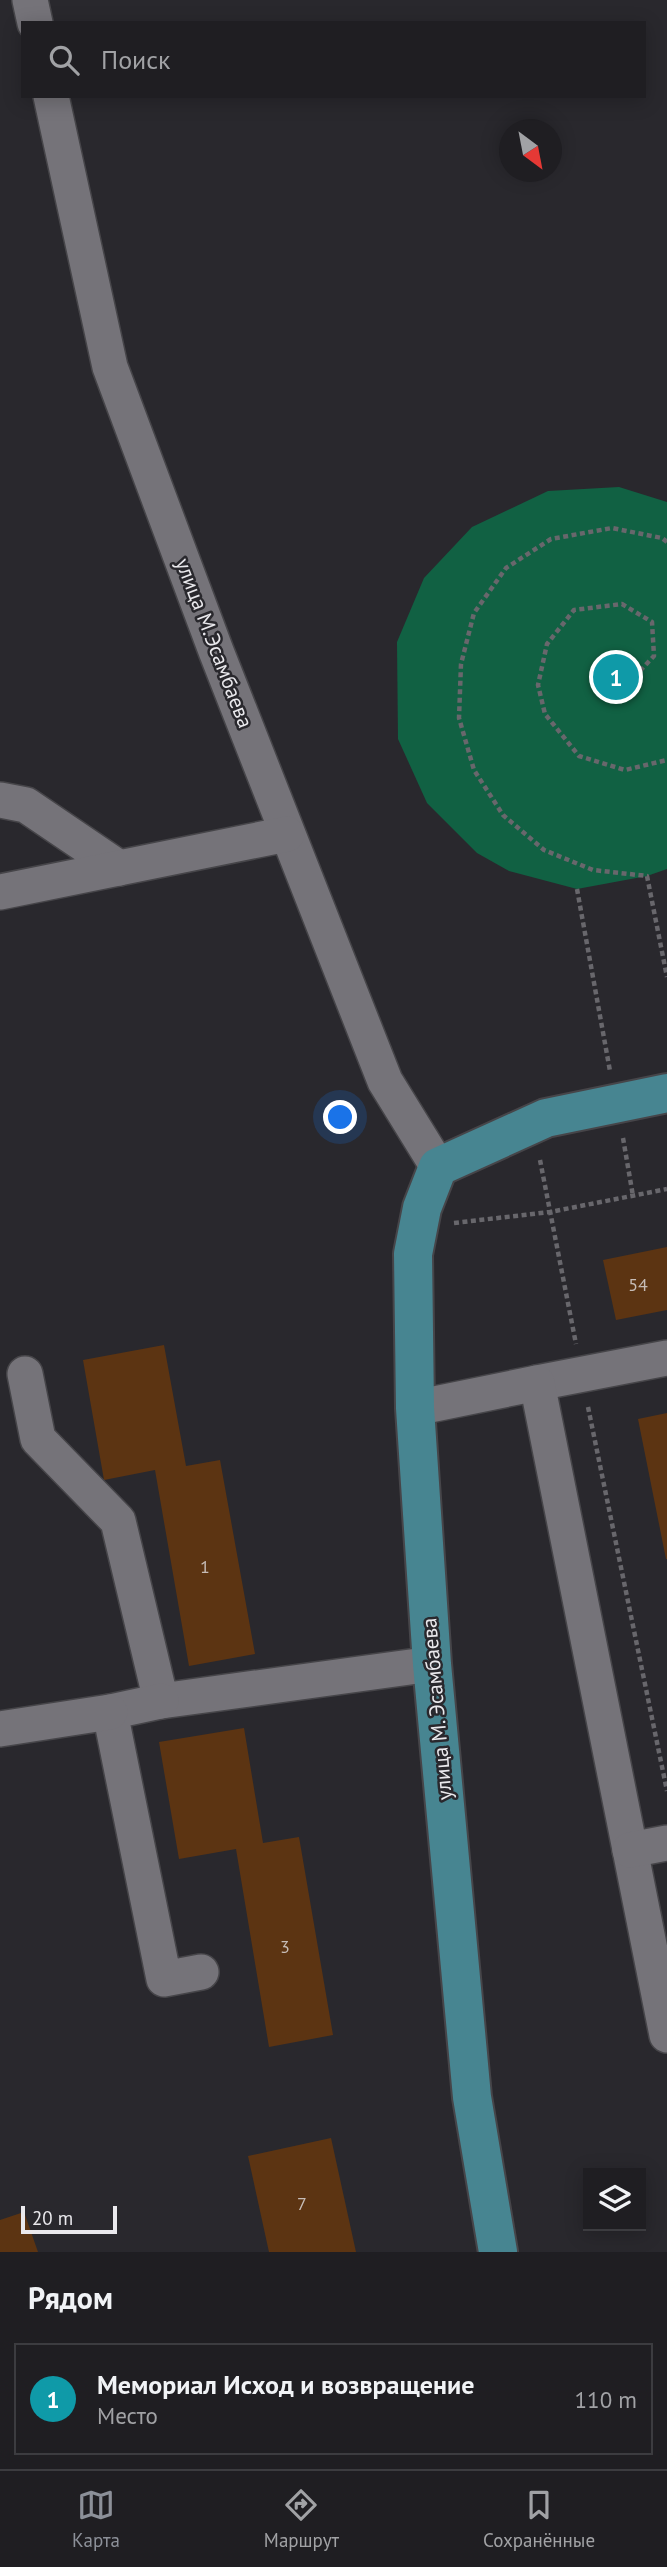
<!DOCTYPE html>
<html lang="ru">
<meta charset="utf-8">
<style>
:root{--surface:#1f1e22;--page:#27272a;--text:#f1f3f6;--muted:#a1a2a5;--line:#3c3c40;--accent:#8c9099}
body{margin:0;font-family:"PT Sans",sans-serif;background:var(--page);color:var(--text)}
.controls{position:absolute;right:21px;bottom:21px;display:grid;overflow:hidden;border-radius:0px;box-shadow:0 4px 18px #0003}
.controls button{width:63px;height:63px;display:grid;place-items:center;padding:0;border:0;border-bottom:2px solid var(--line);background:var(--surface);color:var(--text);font:35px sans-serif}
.compass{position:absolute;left:499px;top:119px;width:63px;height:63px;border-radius:50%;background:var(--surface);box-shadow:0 4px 18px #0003;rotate:148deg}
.scale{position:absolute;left:21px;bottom:18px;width:96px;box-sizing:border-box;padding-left:7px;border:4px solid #eae9ed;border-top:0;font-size:19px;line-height:24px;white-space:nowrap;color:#eae9ed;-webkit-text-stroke:5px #29282d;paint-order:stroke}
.you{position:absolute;left:341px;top:1118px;width:24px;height:24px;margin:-18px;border:5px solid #fff;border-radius:50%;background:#1a73e8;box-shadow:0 0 0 10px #1a73e833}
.badge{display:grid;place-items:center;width:46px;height:46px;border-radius:50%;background:var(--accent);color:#fff;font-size:23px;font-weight:700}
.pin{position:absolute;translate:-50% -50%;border:4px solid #fff;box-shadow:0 2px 7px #0006}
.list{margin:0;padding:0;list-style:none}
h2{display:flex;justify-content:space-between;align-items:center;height:91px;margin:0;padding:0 28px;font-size:30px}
h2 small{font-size:23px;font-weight:400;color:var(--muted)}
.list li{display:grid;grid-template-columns:46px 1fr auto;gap:21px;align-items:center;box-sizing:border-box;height:112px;margin:0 14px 14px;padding:0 14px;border:2px solid var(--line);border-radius:0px}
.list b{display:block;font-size:26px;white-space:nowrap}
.list p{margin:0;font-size:23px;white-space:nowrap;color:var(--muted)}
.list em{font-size:23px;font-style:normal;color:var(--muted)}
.icon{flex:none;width:38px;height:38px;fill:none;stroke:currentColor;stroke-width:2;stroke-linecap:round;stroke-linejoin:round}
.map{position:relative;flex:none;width:667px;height:2252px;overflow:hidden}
.search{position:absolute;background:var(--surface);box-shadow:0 4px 18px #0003;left:21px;right:21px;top:21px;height:77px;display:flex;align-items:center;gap:18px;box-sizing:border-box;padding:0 24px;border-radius:0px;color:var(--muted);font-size:26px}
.sheet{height:217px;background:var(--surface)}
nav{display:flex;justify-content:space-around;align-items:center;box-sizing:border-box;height:98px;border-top:2px solid var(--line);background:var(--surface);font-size:19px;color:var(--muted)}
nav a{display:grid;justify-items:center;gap:4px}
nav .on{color:var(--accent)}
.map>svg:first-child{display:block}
.green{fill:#116143}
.building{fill:#5c3412}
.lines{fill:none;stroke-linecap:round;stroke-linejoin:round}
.minor-casing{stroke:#464549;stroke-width:38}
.major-casing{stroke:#464549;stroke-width:42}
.path{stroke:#68676c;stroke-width:4.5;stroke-dasharray:5 3.5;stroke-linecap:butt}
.minor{stroke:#757379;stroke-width:35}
.major{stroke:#478591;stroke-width:38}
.labels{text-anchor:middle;stroke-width:5;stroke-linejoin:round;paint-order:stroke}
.number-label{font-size:18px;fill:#c6bcb6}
.street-label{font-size:21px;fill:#eae9ed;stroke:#29282d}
</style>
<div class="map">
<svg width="667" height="2252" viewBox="0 0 667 2252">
<rect width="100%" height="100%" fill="#29282d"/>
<polygon class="green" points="619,487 667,502 667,869 647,876 577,889 509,871 477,853 427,803 398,739 397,642 424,578 472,527 548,491"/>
<g class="building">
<polygon points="667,1247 667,1310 616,1320 603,1260"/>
<polygon points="164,1345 186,1466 220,1460 255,1654 189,1666 155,1470 104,1480 83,1360"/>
<polygon points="667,1413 667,1559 666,1559 638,1419"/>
<polygon points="244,1728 263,1843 299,1837 333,2035 269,2047 236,1849 179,1859 159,1742"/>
<polygon points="331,2138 356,2252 269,2252 248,2156"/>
<polygon points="24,2212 38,2252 0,2252 0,2220"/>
</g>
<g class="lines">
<g class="minor-casing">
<g id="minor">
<polyline points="30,0 35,23"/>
<polyline points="51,96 110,367 216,651 385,1081 438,1167"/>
<polyline points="0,800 26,805 119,868"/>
<polyline points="0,892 287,834"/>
<polyline points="25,1374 38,1439 118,1521 161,1701 432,1664"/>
<polyline points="537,1383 667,1358"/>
<polyline points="415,1408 537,1383 667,2035"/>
<polyline points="161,1701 110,1712 164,1979 201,1972"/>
<polyline points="0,1729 110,1712"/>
<polyline points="630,1850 667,1843"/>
</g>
</g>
<g class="major-casing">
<polyline id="major" points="498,2252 472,2097 432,1664 415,1408 413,1254 422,1208 438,1167 546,1118 667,1093"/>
</g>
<g class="path">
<polyline points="667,542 662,538 612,528 551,539 506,568 474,613 461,664 459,718 474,770 503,815 544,850 593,870 647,876 667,977"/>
<polyline points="616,677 637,674 654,656 652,622 622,604 574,610 547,644 538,685 545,714 579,756 625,770 667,760"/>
<polyline points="577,889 610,1071"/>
<polyline points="623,1138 633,1196"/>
<polyline points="540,1160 576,1344"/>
<polyline points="454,1223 550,1212 667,1189"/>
<polyline points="588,1407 667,1791"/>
</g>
<use href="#minor" class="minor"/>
<use href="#major" class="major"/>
</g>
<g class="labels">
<g class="number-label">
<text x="638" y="1291">54</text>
<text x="205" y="1573">1</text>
<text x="285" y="1953">3</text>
<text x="302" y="2210">7</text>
</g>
<g class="street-label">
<text transform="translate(214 643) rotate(69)" y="7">улица М.Эсамбаева</text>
<text transform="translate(437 1709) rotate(-95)" y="7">улица М. Эсамбаева</text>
</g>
</g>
</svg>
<div class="controls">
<button><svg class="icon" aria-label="layers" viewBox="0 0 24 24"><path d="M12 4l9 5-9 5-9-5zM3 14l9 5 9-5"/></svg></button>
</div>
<svg class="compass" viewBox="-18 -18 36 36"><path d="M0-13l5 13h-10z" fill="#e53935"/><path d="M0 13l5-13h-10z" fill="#a1a2a5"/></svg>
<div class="scale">20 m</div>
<div class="you"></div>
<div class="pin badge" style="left:616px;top:677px;background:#0f9aa8">1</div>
<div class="search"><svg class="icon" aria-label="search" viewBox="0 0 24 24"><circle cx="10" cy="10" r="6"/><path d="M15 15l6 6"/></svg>Поиск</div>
</div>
<section class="sheet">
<h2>Рядом<small></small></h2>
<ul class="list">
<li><span class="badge" style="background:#0f9aa8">1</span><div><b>Мемориал Исход и возвращение</b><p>Место</p></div><em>110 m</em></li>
</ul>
</section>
<nav>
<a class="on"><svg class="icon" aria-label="map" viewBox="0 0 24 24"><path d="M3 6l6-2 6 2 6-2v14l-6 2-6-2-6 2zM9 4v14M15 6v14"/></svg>Карта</a>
<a><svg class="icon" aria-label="directions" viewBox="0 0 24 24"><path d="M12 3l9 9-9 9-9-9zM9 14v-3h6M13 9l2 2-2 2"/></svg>Маршрут</a>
<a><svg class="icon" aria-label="saved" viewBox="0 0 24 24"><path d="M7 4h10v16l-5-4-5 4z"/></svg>Сохранённые</a>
</nav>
